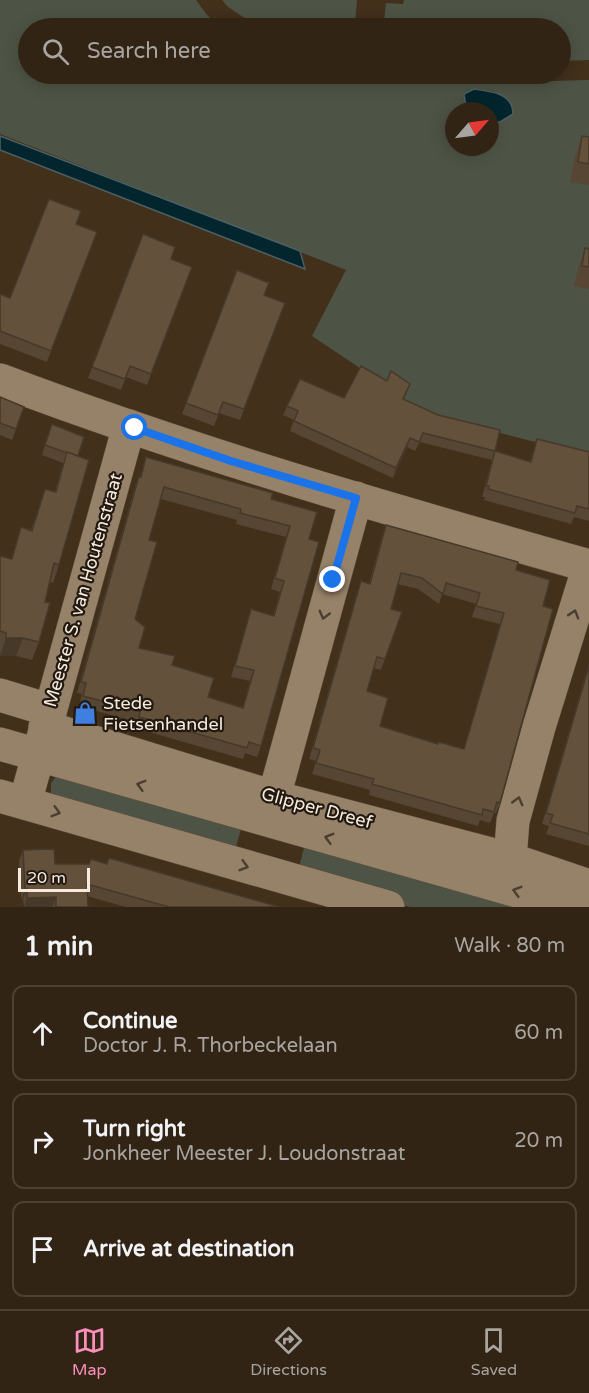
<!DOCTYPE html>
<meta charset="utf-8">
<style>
:root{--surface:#322414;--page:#3a2c1d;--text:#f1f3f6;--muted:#a8a4a0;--line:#4d4134;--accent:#fe8ebd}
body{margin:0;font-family:"Varela Round",sans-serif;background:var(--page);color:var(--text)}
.compass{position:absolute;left:445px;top:102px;width:54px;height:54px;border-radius:50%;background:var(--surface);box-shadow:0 3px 15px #0003;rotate:62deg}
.scale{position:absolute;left:18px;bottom:15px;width:72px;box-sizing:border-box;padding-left:6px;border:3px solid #f7ebde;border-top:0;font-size:16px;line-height:21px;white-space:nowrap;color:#f7ebde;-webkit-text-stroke:4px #221a11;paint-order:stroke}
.stop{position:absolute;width:18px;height:18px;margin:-14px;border:4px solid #1a73e8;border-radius:50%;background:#fff}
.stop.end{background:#1a73e8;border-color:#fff;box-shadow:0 2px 6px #0008}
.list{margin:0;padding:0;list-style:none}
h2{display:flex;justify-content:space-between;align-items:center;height:78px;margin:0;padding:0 24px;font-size:26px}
h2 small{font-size:20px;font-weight:400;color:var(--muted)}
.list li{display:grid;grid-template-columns:39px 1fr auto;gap:18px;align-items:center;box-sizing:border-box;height:96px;margin:0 12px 12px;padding:0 12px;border:2px solid var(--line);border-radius:12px}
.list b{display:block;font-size:22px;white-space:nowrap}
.list p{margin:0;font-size:20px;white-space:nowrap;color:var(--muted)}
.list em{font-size:20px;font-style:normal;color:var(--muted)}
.icon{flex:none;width:33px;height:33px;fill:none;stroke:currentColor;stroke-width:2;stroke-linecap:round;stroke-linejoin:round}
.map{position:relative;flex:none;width:589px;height:907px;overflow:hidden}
.search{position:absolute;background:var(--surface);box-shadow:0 3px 15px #0003;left:18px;right:18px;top:18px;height:66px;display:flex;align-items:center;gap:15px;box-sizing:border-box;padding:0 21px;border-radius:33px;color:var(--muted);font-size:22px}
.sheet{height:402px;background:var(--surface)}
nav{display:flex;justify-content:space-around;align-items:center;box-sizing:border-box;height:84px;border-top:2px solid var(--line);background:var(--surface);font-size:16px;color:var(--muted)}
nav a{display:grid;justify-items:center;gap:3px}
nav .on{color:var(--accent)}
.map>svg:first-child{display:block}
.green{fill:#4e5445;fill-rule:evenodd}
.water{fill:#02252e;stroke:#4c6063;stroke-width:1.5}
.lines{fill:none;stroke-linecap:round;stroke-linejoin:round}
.minor-casing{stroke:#5a4b38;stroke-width:34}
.minor{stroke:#968169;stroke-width:33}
.wall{fill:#564633;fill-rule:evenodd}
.shaded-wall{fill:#463929}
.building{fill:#64513b;stroke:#463929;stroke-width:1.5;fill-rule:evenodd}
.oneway{stroke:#4b3e30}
.route{stroke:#1a73e8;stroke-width:8}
.labels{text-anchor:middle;stroke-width:4.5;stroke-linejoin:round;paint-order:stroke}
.street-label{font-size:18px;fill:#f7ebde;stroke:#221a11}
.poi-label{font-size:18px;fill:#f7ebde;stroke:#221a11;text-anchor:start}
</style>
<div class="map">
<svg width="589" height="907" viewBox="0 0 589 907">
<rect width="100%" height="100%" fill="#42301b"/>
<g class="green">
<path d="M0,0H196L207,15L222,28H28V74H529L552,81L589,80V456L423,413L393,396L357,366L312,336L346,270L0,134ZM474,89L493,91L508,99L501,122H490V147H454V111H471L466,106Z"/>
<polygon points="222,0 357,0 355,23 342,28 260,28 228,7"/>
<polygon points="404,0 589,0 589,60 561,61 560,28 427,28 384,21 386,3 403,4"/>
<polygon points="58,774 546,907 410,907 297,875 304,848 298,844 241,829 233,857 51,797 51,783"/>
</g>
<g class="water">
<path d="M474,89C490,91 513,93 513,114L500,122H490V111H471L466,106L464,94Z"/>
<polygon points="0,136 300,251 305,269 0,150"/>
</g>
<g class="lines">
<g class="minor-casing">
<g id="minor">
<path d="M0,380C193,453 391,510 589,566"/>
<polyline points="0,695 49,710"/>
<polyline points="45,727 274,797 510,859 589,886"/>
<polyline points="0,744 573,907"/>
<polyline points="0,796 388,907"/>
<polyline points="274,797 356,498"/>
<polyline points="25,803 129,426"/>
<polyline points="510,859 513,821 539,727 589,566"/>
</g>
</g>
<use href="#minor" class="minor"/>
</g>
<g class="wall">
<polygon points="582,136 589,137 589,185 570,182 575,156"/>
<polygon points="77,224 97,232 47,362 0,344 0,294 10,298"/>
<polygon points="143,234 171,259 192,267 147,385 126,377 121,390 88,378"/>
<polygon points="585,248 589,249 589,289 574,286 578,268"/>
<polygon points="237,270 264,295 285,303 240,420 219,413 214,426 182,414"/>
<polygon points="387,381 407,393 404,399 495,451 530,461 537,439 589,452 589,521 574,517 571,524 484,500 485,497 482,497 492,460 420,442 415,451 407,447 393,478 290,431 294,420 283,415 287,406 344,398"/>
<polygon points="0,397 24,407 12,440 0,435"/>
<polygon points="52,424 78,456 59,565 53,583 49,582 45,602 39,642 32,660 16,656 0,656 0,556 11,559 21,527 31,530 45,489 55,492 63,463 42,455"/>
<path d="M146,457L271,499L309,539L261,746L257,757L245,753L243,759L135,728L136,722L79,706L82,694L77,693L135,487L139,476L140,477ZM161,499L237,520L236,524L286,537L271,589L280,592L273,616L251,609L231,677L250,681L243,707L208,697L172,665L139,648L135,619L149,540Z"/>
<path d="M386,525L516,570L543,606L500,803L496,813H494L490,823L480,820L478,826L369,795L370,790L312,774L316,761L309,759L357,592L361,581L369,584L382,536ZM398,584L418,589L439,604L442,594L476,604L472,617L500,624L464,749L438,744L380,726L367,691L373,668L381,670L402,612L391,609Z"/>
<polygon points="589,663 589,846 546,834 549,826 542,824"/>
<polygon points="23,850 55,864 106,864 109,858 241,896 280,907 126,907 87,896 88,907 24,907 23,899 21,899 19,861"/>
</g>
<g class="shaded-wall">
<polygon points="410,438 407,447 393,478 396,468"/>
<polygon points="6,638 23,638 16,656 0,656"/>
<polygon points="25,889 27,889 23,899 21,899"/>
<polygon points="56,897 52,907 24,907 27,898"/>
</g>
<g class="building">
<polygon points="582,136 589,137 589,164 578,162"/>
<polygon points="49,199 81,211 76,224 97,232 51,351 0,331 0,294 10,298"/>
<polygon points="143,234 175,247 171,259 192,267 151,374 130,366 125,379 92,367"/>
<polygon points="585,248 589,249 589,267 582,266"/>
<polygon points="237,270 269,283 264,295 285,303 244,409 223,402 218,415 186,403"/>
<polygon points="361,366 387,381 391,371 410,384 403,399 438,415 500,430 495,451 423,433 419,442 410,438 396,468 294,421 298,411 287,406 300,379 344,398"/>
<polygon points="0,397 24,407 16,429 0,423"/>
<polygon points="52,424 84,437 78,456 67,452 67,453 45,445"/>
<polygon points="537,439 589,452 589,509 577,506 575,513 488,489 489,486 486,486 495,451 531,462"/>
<polygon points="67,452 89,460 59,565 54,563 45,602 50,603 39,642 23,638 6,638 6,633 0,631 0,556 12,559 21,527 32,531 45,489 56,492"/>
<path d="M146,457L273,493L271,499L317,512L309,539L319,542L261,746L249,742L247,748L139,717L140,711L83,696L86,683L81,682L139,476L141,477ZM164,487L241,509L240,513L290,526L275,578L284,581L274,616L251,609L235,666L254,670L243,708L208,697L214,678L172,665L175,656L139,648L145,627L135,619L157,542L149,540Z"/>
<path d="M386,525L518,562L516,570L550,580L543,606L553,609L500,803L497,802L494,812L483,809L482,815L372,784L374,779L316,763L320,750L313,748L361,581L370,584ZM401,573L422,578L443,594L446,583L480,593L476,606L504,613L464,749L439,742L438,744L380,726L388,698L367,691L377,657L385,659L402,612L391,609Z"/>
<polygon points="589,666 589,834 550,823 553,815 546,813"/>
<polygon points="54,849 55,864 89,864 91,859 107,864 109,858 241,896 280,907 169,907 87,884 88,907 56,907 56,897 27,898 27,889 25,889 23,850"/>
</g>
<defs><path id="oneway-chevron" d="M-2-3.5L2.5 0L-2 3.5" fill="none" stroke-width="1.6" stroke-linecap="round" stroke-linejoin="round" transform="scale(1.5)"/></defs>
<g class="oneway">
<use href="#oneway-chevron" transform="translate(574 614) rotate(-73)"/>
<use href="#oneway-chevron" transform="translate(324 615) rotate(105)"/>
<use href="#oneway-chevron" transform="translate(141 785) rotate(-164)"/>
<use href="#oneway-chevron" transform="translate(518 801) rotate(-75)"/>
<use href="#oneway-chevron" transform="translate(56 812) rotate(16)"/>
<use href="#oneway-chevron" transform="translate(329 838) rotate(-164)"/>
<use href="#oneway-chevron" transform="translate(244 866) rotate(16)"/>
<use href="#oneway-chevron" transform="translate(517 891) rotate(-164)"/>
</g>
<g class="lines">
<polyline class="route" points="135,428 231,461 356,498 333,580"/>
</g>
<defs>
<g id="shop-bare" transform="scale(1.8)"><path d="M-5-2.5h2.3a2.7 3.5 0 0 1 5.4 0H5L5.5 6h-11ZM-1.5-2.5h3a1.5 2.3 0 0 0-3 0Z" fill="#3f7fe0" stroke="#221a11" stroke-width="2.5" paint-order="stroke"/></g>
</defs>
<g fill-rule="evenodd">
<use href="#shop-bare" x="85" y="713"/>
</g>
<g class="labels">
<g class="street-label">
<text transform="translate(83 590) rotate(-74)" y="6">Meester S. van Houtenstraat</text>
<text transform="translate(317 808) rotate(15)" y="6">Glipper Dreef</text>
</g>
<g class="poi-label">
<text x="103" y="709">Stede<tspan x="103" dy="21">Fietsenhandel</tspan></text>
</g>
</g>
</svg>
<svg class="compass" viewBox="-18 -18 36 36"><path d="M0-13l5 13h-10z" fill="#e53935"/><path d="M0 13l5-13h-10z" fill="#a8a4a0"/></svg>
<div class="scale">20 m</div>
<div class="stop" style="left:135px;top:428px"></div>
<div class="stop end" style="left:333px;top:580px"></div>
<div class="search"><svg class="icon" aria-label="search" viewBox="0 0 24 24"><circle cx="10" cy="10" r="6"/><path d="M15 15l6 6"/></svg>Search here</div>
</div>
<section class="sheet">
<h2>1 min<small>Walk · 80 m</small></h2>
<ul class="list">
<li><svg class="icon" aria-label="ahead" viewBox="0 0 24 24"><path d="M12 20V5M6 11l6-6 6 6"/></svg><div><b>Continue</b><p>Doctor J. R. Thorbeckelaan</p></div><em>60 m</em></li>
<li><svg class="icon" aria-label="right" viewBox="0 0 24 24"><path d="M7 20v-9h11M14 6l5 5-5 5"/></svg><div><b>Turn right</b><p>Jonkheer Meester J. Loudonstraat</p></div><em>20 m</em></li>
<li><svg class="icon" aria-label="arrive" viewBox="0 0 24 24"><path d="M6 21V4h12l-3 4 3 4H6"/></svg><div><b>Arrive at destination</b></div></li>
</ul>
</section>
<nav>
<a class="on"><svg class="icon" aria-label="map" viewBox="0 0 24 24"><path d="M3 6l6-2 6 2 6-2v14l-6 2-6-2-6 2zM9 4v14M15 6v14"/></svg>Map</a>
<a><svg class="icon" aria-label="directions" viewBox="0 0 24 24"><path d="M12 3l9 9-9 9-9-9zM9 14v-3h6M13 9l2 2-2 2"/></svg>Directions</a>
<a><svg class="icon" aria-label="saved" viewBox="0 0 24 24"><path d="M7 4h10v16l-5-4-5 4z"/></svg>Saved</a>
</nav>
